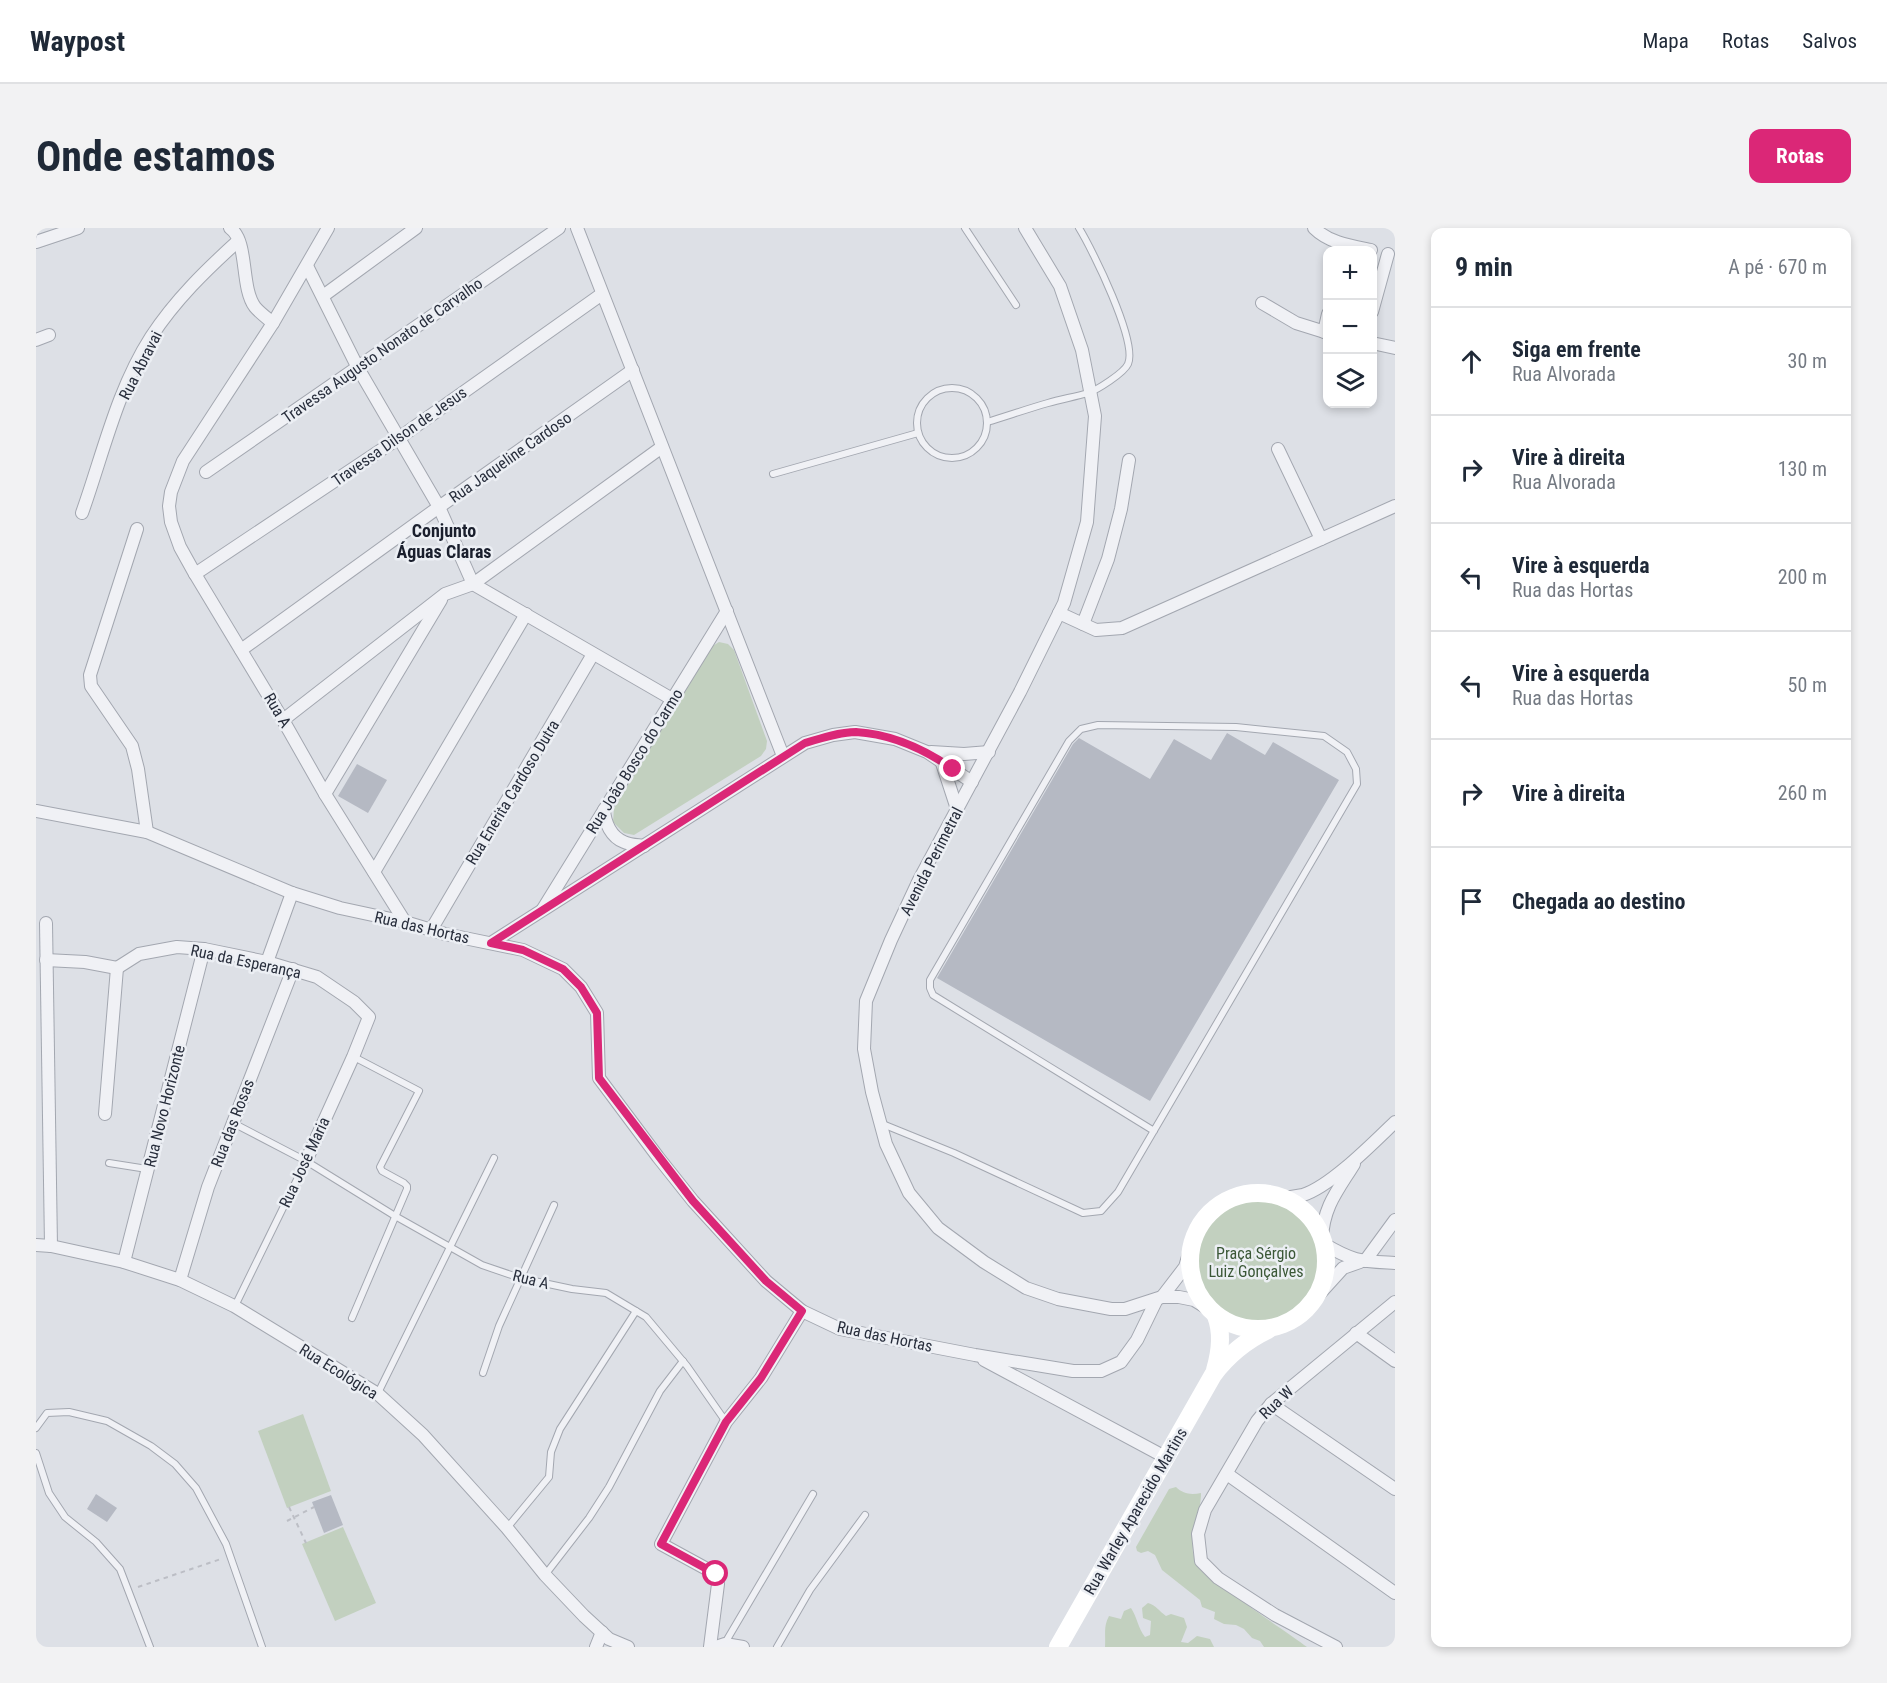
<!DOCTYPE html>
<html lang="pt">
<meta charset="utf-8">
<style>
:root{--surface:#fff;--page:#f2f2f3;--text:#1f2937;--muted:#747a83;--line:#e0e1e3;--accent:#db2777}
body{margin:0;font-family:"Roboto Condensed",sans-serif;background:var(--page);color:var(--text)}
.controls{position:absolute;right:18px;top:18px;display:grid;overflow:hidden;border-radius:12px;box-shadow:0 3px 9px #0003}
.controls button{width:54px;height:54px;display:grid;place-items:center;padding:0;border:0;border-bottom:2px solid var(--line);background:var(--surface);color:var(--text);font:30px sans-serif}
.stop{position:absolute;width:18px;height:18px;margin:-14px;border:4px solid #db2777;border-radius:50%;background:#fff}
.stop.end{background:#db2777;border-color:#fff;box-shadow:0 2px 6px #0008}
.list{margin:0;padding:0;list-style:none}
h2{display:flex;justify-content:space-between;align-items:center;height:78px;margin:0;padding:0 24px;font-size:26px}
h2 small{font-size:20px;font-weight:400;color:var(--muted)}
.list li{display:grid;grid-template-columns:39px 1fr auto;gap:18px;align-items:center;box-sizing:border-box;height:108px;padding:0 24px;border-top:2px solid var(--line)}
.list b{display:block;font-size:22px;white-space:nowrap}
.list p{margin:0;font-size:20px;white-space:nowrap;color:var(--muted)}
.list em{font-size:20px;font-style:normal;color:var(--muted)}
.icon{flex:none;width:33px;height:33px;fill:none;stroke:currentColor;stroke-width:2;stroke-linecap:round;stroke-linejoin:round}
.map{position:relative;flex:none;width:1359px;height:1419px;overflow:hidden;border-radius:12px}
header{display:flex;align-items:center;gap:36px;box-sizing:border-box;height:84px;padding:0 30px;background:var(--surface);border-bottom:2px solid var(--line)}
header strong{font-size:28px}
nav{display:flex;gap:33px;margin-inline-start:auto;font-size:21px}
.intro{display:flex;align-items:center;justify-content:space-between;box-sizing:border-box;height:144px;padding:0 36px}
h1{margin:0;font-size:42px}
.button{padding:15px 27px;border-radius:12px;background:var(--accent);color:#fff;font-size:21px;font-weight:700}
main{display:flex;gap:36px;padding:0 36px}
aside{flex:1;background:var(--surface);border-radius:12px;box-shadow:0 3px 9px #0003}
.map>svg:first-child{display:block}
.green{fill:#c2d0bf}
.building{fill:#b5b9c3}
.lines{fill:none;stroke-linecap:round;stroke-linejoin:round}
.lane-casing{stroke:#a3a7b0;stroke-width:8}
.street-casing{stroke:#a3a7b0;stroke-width:14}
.path{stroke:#bcbec5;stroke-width:2;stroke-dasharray:4.5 4.5;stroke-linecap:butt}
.lane{stroke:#f0f1f5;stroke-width:6}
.street{stroke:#f0f1f5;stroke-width:12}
.secondary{stroke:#fff;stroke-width:18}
.route{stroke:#db2777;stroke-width:8}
.labels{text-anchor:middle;stroke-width:5;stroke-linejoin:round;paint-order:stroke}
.street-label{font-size:16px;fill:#282e3c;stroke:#eceff4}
.park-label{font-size:16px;fill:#3a5736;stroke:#eceff4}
.neighbourhood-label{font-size:18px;font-weight:bold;fill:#1a1f2d;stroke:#eceff4}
</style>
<header>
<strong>Waypost</strong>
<nav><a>Mapa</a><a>Rotas</a><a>Salvos</a></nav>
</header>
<div class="intro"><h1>Onde estamos</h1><a class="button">Rotas</a></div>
<main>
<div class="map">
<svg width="1359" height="1419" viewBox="0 0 1359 1419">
<rect width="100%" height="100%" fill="#dde0e6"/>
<g class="green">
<polygon points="683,414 692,416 698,422 731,513 730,521 725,528 598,607 588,605 577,594 578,580 675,419"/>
<circle cx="1221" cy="1034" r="62"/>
<polygon points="267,1186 295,1263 251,1280 222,1203"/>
<path d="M1140,1259C1147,1266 1155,1267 1165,1265C1165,1284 1155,1310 1157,1325C1162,1347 1250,1403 1271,1419H1228L1224,1413L1216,1410L1208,1401L1200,1397L1188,1396L1178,1391L1179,1384L1166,1379L1164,1372L1126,1342L1119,1327L1112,1323L1105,1325L1101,1323L1100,1319L1133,1261Z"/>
<polygon points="307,1299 340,1375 299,1393 266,1316"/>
<path d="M1112,1375C1120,1377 1123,1383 1130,1388L1135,1386L1148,1390L1151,1399L1145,1414L1152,1415L1161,1408L1174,1411L1178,1419H1069C1070,1406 1067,1399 1073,1388L1085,1391L1088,1383L1095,1380C1101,1389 1102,1400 1109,1409L1114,1407L1115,1393L1107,1390L1106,1380Z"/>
</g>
<g class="building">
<polygon points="1191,505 1229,527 1237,514 1303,552 1114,873 901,750 1037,516 1043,510 1114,551 1138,511 1175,532"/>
<polygon points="321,536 351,552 332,585 302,568"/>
<polygon points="60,1266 81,1280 71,1294 51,1281"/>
<polygon points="295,1267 307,1297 288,1305 276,1274"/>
</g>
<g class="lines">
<g class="lane-casing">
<g id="lane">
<polyline points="929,0 980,77"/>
<circle cx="916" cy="195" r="35"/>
<path d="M951,194C971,188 991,181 1012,175C1025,171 1039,169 1052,165C1061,162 1088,145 1092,136C1102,114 1056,21 1043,0"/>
<polyline points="737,246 882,205"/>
<polyline points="197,895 270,933 359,988 446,1037 484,1050 536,1061 570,1065 610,1089 651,1138 690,1194"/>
<polyline points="844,895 918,925 1047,985 1065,983 1082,964 1321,556 1320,541 1311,524 1288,508 1200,499 1062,497 1045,501 1033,513 894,752 894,760 897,767 1118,903"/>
<polyline points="73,935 111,941"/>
<polyline points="199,1078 270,933"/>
<polyline points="316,1090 371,961 371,958 368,955 346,943 344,939 383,863 318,829"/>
<polyline points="447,1145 463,1098 518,977"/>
<polyline points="342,1165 458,930"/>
<polyline points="0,1200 11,1185 33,1184 71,1193 115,1218 139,1236 160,1260 190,1316 226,1419"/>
<polyline points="0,1225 13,1265 29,1289 60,1314 84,1341 114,1419"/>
<polyline points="471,1300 513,1249 515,1224 524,1201 600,1083"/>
<polyline points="509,1347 553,1290 573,1259 624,1163 647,1133"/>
<polyline points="689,1415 777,1266"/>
<polyline points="741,1419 774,1362 829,1287"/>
</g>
</g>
<g class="street-casing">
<g id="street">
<path d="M194,0C213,13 204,59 219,79C224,85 231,90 237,95"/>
<polyline points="292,0 237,95 147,233 135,264 133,278 135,294 144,319 159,346 247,492 289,566 369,694"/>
<polyline points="541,0 747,528"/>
<polyline points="989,0 1024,58 1046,122 1059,188 1051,294 1028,375 984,464 883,652 855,712 830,773 828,821 836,864 850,916 873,965 902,1000 948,1034 990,1060 1022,1071 1075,1081 1089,1081 1126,1069 1143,1069 1158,1072 1171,1080"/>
<path d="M1278,0C1293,15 1315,18 1335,22"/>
<polyline points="0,14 42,0"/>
<polyline points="271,38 322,140 403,279 437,356 636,471"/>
<polyline points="287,68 380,0"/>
<polyline points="1226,75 1260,95 1292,105"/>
<polyline points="1336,84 1352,26"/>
<polyline points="1288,104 1292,86"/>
<polyline points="0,112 13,107"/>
<polyline points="1336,115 1359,120"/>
<polyline points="1242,221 1285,311"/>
<polyline points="170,244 523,0"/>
<path d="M46,285C67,226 81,162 115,109C139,72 170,42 202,13"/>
<polyline points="101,301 54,447 55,458 96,518 102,541 111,604"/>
<polyline points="159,346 363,210 566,66"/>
<polyline points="1023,385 1060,402 1086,400 1359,278"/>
<polyline points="1047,396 1072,331 1085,281 1093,232"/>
<polyline points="205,422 403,279 597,142"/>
<polyline points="247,492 409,366 437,356 626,219"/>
<polyline points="895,524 928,526 953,524"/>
<polyline points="905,532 921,581"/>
<polyline points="289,566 405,372"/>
<path d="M568,582C569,595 575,609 588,614C594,617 602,617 608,618"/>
<polyline points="0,583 111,604 256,665 304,680 369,694 409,706 487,722 527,741 545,759 561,785 563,850 622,929 657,973 730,1053 766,1083 804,1101 939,1127 1037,1143 1065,1143 1085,1134 1101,1112 1121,1071"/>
<polyline points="338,644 490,386"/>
<polyline points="507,681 691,383"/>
<polyline points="10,695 15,1018"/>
<polyline points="395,702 557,426"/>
<polyline points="455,715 769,515 797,507 819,504 859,511 891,524 936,554"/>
<polyline points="10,732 49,734 81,740"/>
<polyline points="231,734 256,665"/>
<polyline points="81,740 103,726 141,719 168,721 231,734 281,749 318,774 333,789 317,829 270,933"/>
<polyline points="69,886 81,740"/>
<path d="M1249,970C1255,969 1261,968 1267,967C1295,958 1337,915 1359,894"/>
<path d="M1286,1011C1287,979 1302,962 1318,936"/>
<path d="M1288,1016C1318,1034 1325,1033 1359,1035"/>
<polyline points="0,1017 15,1018 88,1034 144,1052 198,1078 342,1166 387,1207 471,1300 509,1347 548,1388 573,1411 592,1419"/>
<polyline points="1329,1033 1359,992"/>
<polyline points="88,1034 168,721"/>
<polyline points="144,1052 172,959 257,741"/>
<polyline points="1126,1069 1149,1039 1154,1022"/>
<polyline points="1278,1072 1307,1040 1324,1034"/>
<polyline points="1320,1105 1359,1133"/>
<polyline points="948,1132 1129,1229"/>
<polyline points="1235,1176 1359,1261"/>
<polyline points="1191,1246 1359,1365"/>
<polyline points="560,1419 566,1404"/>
<polyline points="674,1419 682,1356 680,1346 625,1316 690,1194 725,1150 766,1083"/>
<polyline points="680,1419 689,1416 707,1419"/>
<polyline points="1300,1419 1239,1387 1182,1350 1165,1333 1162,1306 1169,1282 1221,1193 1235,1176 1359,1074"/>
</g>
</g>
<g class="path">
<polyline points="253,1279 270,1315"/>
<polyline points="251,1293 278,1279"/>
<polyline points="102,1359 185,1331"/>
</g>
<use href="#lane" class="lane"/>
<use href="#street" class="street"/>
<g class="secondary">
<circle cx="1222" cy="1033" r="68"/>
<path d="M1179,1142C1184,1125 1187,1106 1180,1088"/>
<path d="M1022,1419L1177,1147C1192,1127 1209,1113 1232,1102"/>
</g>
</g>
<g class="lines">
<path class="route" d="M680,1346L625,1316L690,1194L725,1150L766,1083L730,1053L657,973L563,850L561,785L545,759L527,741L487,722L455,715L769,515C785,510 804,504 820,504C856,506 888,521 917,541"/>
</g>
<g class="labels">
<g class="street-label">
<text transform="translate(346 122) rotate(-35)" y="6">Travessa Augusto Nonato de Carvalho</text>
<text transform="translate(104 137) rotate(-63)" y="6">Rua Abravai</text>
<text transform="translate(363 208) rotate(-35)" y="6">Travessa Dilson de Jesus</text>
<text transform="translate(474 229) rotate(-35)" y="6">Rua Jaqueline Cardoso</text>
<text transform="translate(242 482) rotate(59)" y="6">Rua A</text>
<text transform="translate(598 533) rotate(-58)" y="6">Rua João Bosco do Carmo</text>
<text transform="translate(476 564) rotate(-59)" y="6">Rua Enerita Cardoso Dutra</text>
<text transform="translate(895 633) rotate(-63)" y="6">Avenida Perimetral</text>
<text transform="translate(386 699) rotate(13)" y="6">Rua das Hortas</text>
<text transform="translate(210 733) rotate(12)" y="6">Rua da Esperança</text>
<text transform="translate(128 878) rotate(-76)" y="6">Rua Novo Horizonte</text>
<text transform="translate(196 895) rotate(-69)" y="6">Rua das Rosas</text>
<text transform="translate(268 934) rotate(-65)" y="6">Rua José Maria</text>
<text transform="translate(495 1051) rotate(14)" y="6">Rua A</text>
<text transform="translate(849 1108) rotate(12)" y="6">Rua das Hortas</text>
<text transform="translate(303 1143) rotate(32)" y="6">Rua Ecológica</text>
<text transform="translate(1240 1174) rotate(-44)" y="6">Rua W</text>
<text transform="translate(1099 1283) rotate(-60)" y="6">Rua Warley Aparecido Martins</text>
</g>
<g class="park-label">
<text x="1220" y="1031">Praça Sérgio<tspan x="1220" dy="18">Luiz Gonçalves</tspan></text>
</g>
<g class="neighbourhood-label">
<text x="408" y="309">Conjunto<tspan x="408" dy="21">Águas Claras</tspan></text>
</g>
</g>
</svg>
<div class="controls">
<button>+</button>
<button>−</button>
<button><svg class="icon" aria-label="layers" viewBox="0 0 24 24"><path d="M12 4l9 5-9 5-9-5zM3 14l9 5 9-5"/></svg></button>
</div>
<div class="stop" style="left:680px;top:1346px"></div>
<div class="stop end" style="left:917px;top:541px"></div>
</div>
<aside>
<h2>9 min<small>A pé · 670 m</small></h2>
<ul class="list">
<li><svg class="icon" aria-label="ahead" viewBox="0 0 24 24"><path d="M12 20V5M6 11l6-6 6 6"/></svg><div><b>Siga em frente</b><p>Rua Alvorada</p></div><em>30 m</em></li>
<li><svg class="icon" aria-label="right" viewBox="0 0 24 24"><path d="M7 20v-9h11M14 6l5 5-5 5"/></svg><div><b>Vire à direita</b><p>Rua Alvorada</p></div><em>130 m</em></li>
<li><svg class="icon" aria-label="left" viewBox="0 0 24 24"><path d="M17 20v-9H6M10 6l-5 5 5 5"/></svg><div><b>Vire à esquerda</b><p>Rua das Hortas</p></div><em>200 m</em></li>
<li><svg class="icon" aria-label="left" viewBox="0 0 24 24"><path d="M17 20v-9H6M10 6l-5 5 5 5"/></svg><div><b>Vire à esquerda</b><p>Rua das Hortas</p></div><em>50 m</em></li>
<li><svg class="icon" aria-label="right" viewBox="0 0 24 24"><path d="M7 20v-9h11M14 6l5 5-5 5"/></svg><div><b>Vire à direita</b></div><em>260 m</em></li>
<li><svg class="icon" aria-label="arrive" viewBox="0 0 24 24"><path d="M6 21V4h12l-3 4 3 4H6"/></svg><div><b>Chegada ao destino</b></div></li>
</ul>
</aside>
</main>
